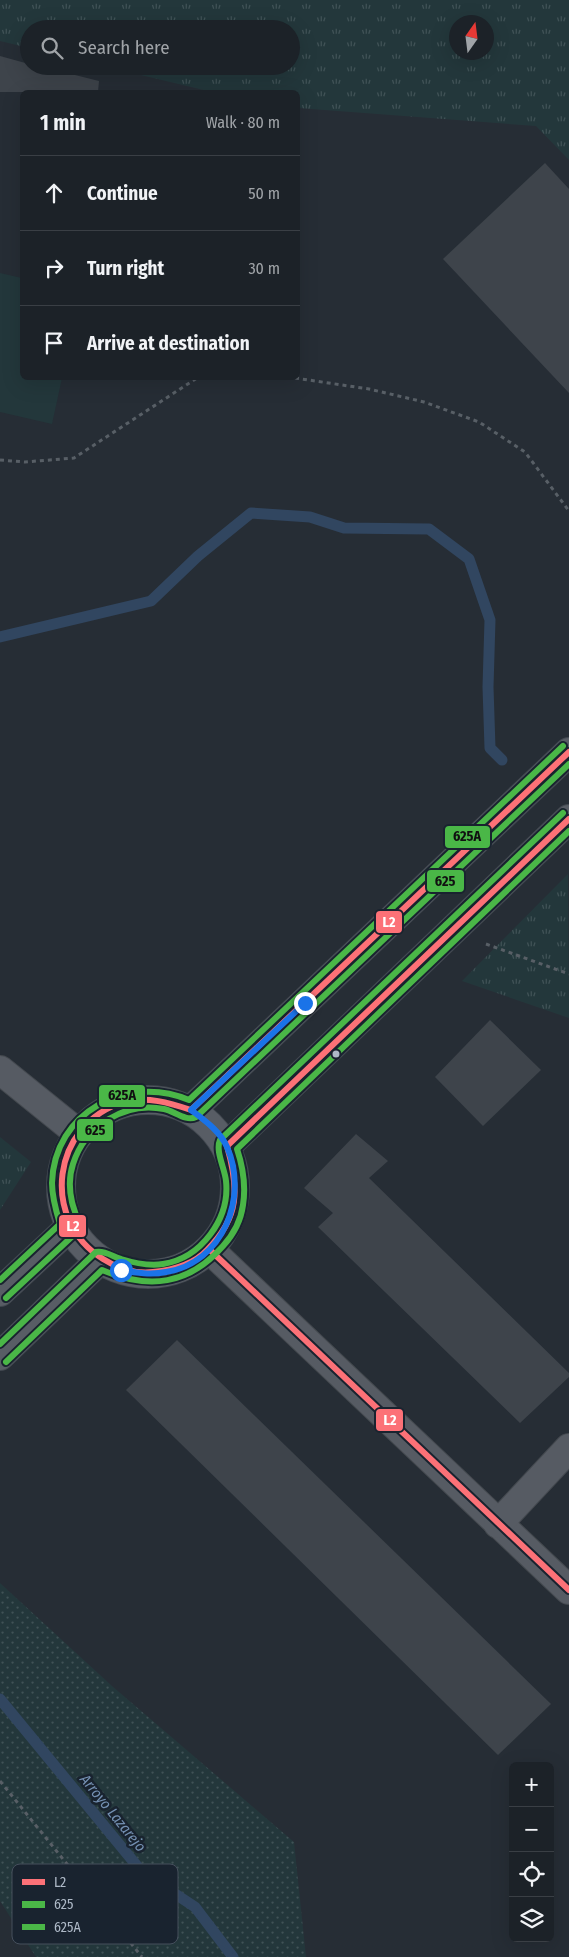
<!DOCTYPE html>
<meta charset="utf-8">
<style>
:root{--surface:#1c2228;--page:#292f34;--text:#f1f3f6;--muted:#a0a4a8;--line:#3a3f45}
body{margin:0;font-family:"Fira Sans Condensed",sans-serif;background:var(--page);color:var(--text)}
.controls{position:absolute;right:15px;bottom:15px;display:grid;overflow:hidden;border-radius:8px;box-shadow:0 5px 20px #0002}
.controls button{width:45px;height:45px;display:grid;place-items:center;padding:0;border:0;border-bottom:1px solid var(--line);background:var(--surface);color:var(--text);font:25px sans-serif}
.compass{position:absolute;left:449px;top:15px;width:45px;height:45px;border-radius:50%;background:var(--surface);box-shadow:0 5px 20px #0002;rotate:14deg}
.stop{position:absolute;width:15px;height:15px;margin:-11px;border:4px solid #1a73e8;border-radius:50%;background:#fff}
.stop.end{background:#1a73e8;border-color:#fff;box-shadow:0 1px 5px #0008}
.list{margin:0;padding:0;list-style:none}
h2{display:flex;justify-content:space-between;align-items:center;height:65px;margin:0;padding:0 20px;font-size:21px}
h2 small{font-size:16px;font-weight:400;color:var(--muted)}
.list li{display:grid;grid-template-columns:32px 1fr auto;gap:15px;align-items:center;box-sizing:border-box;height:75px;padding:0 20px;border-top:1px solid var(--line)}
.list b{display:block;font-size:19px;white-space:nowrap}
.list em{font-size:16px;font-style:normal;color:var(--muted)}
.icon{flex:none;width:28px;height:28px;fill:none;stroke:currentColor;stroke-width:2;stroke-linecap:round;stroke-linejoin:round}
.map{position:relative;flex:none;width:569px;height:1957px;overflow:hidden}
.search{position:absolute;background:var(--surface);box-shadow:0 5px 20px #0002;left:20px;top:20px;width:280px;height:55px;display:flex;align-items:center;gap:12px;box-sizing:border-box;padding:0 18px;border-radius:28px;color:var(--muted);font-size:19px}
.panel{position:absolute;background:var(--surface);box-shadow:0 5px 20px #0002;left:20px;top:90px;width:280px;height:290px;border-radius:8px}
.map>svg:first-child{display:block}
.grass{fill:url(#grass-tufts);fill-rule:evenodd}
.park{fill:url(#park-dots)}
.pitch{fill:#23373b}
.lines{fill:none;stroke-linecap:round;stroke-linejoin:round}
.stream{stroke:#314660;stroke-width:11}
.building{fill:#3e444b}
.minor-casing{stroke:#44494f;stroke-width:30}
.major-casing{stroke:#434951;stroke-width:30}
.path{stroke:#585f66;stroke-width:3;stroke-dasharray:4 4;stroke-linecap:butt}
.minor{stroke:#565b63;stroke-width:28}
.major{stroke:#585d65;stroke-width:28}
.bus-1-casing{stroke:#19232f;stroke-width:10}
.bus-2-casing{stroke:#19232f;stroke-width:10}
.bus-3-casing{stroke:#19232f;stroke-width:10}
.bus-1{stroke:#fc7177;stroke-width:6}
.bus-2{stroke:#4ab747;stroke-width:6}
.bus-3{stroke:#4ab747;stroke-width:6}
.route{stroke:#1a73e8;stroke-width:6}
.bus-dot{fill:#aeb9c7;stroke:#19232f;stroke-width:2}
.labels{text-anchor:middle;stroke-width:5;stroke-linejoin:round;paint-order:stroke}
.water-label{font-size:15px;font-style:italic;fill:#7490b2;stroke:#19232f}
.key{fill:#19232f;stroke:#46505d;stroke-width:1}
.key-label{font-size:14px;fill:#aeb9c7}
.line-badge{stroke:#19232f;stroke-width:2}
.badge-label{font-size:14px;text-anchor:middle;font-weight:bold;fill:#fff}
.pale-badge-label{font-size:14px;text-anchor:middle;font-weight:bold;fill:#111}
</style>
<div class="map">
<svg width="569" height="1957" viewBox="0 0 569 1957">
<defs>
<pattern id="grass-tufts" width="24" height="20" patternUnits="userSpaceOnUse" patternTransform="scale(1.25)"><rect width="24" height="20" fill="#23373b"/><path d="M3 7l-1-3M5 7V3M7 7l1-3M15 17l-1-3M17 17v-4M19 17l1-3" fill="none" stroke="#405256"/></pattern>
<pattern id="park-dots" width="8" height="8" patternUnits="userSpaceOnUse" patternTransform="scale(1.25)"><rect width="8" height="8" fill="#23373b"/><path d="M2 2h.1M6 6h.1" fill="none" stroke="#405256" stroke-width="1.8" stroke-linecap="round"/></pattern>
</defs>
<rect width="100%" height="100%" fill="#262d35"/>
<g class="grass">
<path d="M0,0H569V160L536,126L298,108V92H212L103,66H291V29H29V48L0,41ZM456,22H486V52H456Z"/>
<polygon points="568,874 569,1018 462,981"/>
<polygon points="0,1137 31,1162 0,1210"/>
</g>
<polygon class="park" points="0,1583 112,1686 294,1842 306,1957 36,1957 0,1901"/>
<polygon class="pitch" points="0,273 22,278 22,378 62,378 52,424 0,412"/>
<g class="lines">
<g class="stream">
<polyline points="0,637 151,601 198,556 251,513 310,517 344,528 429,529 469,559 490,620 488,687 490,748 502,760"/>
<polyline points="0,1699 142,1872 195,1907 233,1957"/>
</g>
</g>
<g class="building">
<polygon points="0,56 29,64 29,66 39,66 99,81 98,92 0,92"/>
<polygon points="545,163 569,189 569,393 443,259"/>
<polygon points="490,1020 541,1070 483,1126 435,1077"/>
<polygon points="356,1134 388,1161 369,1178 569,1373 569,1377 520,1423 318,1227 333,1213 304,1188"/>
<polygon points="177,1340 551,1704 498,1755 126,1390"/>
</g>
<g class="lines">
<g class="minor-casing">
<g id="minor">
<polyline points="0,1070 78,1133"/>
<polyline points="210,1250 569,1590"/>
<polyline points="498,1524 569,1448"/>
</g>
</g>
<g class="major-casing">
<g id="major">
<circle cx="148" cy="1187" r="87"/>
<polyline points="191,1110 569,752"/>
<polyline points="227,1146 569,819"/>
<polyline points="0,1292 70,1227"/>
<polyline points="0,1356 100,1260"/>
</g>
</g>
<g class="path">
<polyline points="295,378 369,389 424,402 479,422 525,452 569,511"/>
<polyline points="0,460 25,462 74,458 197,378"/>
<polyline points="486,944 569,974"/>
<polyline points="0,1781 142,1957"/>
</g>
<use href="#minor" class="minor"/>
<use href="#major" class="major"/>
<g class="bus-1-casing">
<g id="bus-1">
<path d="M569,752L191,1110C170,1103 147,1096 124,1102C51,1124 40,1220 103,1259C117,1268 135,1274 153,1272C173,1270 193,1265 207,1250C240,1217 239,1189 227,1146L569,819"/>
<polyline points="210,1250 569,1590"/>
</g>
</g>
<g class="bus-2-casing">
<g id="bus-2">
<path d="M6,1298L78,1231C80,1222 74,1211 72,1202C69,1189 69,1176 73,1164C85,1126 125,1101 164,1109C174,1111 186,1122 196,1117L569,764"/>
<path d="M6,1362L102,1270C149,1290 189,1285 223,1246C233,1235 241,1220 243,1205C246,1186 243,1167 237,1149L569,831"/>
</g>
</g>
<g class="bus-3-casing">
<g id="bus-3">
<path d="M0,1280L60,1224C56,1211 52,1197 52,1183C54,1112 127,1074 189,1100L563,746"/>
<path d="M0,1344L96,1252C105,1250 113,1257 121,1259C134,1263 149,1266 163,1264C201,1258 230,1219 226,1181C225,1169 215,1151 220,1140L563,813"/>
</g>
</g>
<use href="#bus-1" class="bus-1"/>
<use href="#bus-2" class="bus-2"/>
<use href="#bus-3" class="bus-3"/>
</g>
<g class="lines">
<path class="route" d="M121,1270C137,1273 151,1275 166,1272C223,1263 249,1197 227,1147C220,1131 204,1120 191,1110L305,1003"/>
</g>
<circle class="bus-dot" cx="336" cy="1054" r="4.5"/>
<g class="labels">
<g class="water-label">
<text transform="translate(113 1813) rotate(51)" y="5">Arroyo Lazarejo</text>
</g>
</g>
<rect x="12" y="1864" width="166" height="80" rx="8" class="key"/>
<rect x="22" y="1879" width="23" height="6" fill="#fc7177"/>
<rect x="22" y="1901" width="23" height="7" fill="#4ab747"/>
<rect x="22" y="1924" width="23" height="6" fill="#4ab747"/>
<g class="key-label">
<text x="54" y="1887">L2</text>
<text x="54" y="1909">625</text>
<text x="54" y="1932">625A</text>
</g>
<g class="line-badge">
<rect x="444" y="825" width="47" height="24" rx="5" fill="#4ab747"/>
<rect x="426" y="869" width="39" height="24" rx="5" fill="#4ab747"/>
<rect x="375" y="910" width="28" height="24" rx="5" fill="#fc7177"/>
<rect x="98" y="1084" width="48" height="24" rx="5" fill="#4ab747"/>
<rect x="76" y="1118" width="38" height="24" rx="5" fill="#4ab747"/>
<rect x="58" y="1214" width="29" height="24" rx="5" fill="#fc7177"/>
<rect x="375" y="1408" width="29" height="24" rx="5" fill="#fc7177"/>
</g>
<g class="badge-label">
<text x="389" y="927">L2</text>
<text x="73" y="1231">L2</text>
<text x="390" y="1425">L2</text>
</g>
<g class="pale-badge-label">
<text x="467" y="841">625A</text>
<text x="445" y="886">625</text>
<text x="122" y="1100">625A</text>
<text x="95" y="1135">625</text>
</g>
</svg>
<div class="controls">
<button>+</button>
<button>−</button>
<button><svg class="icon" aria-label="locate" viewBox="0 0 24 24"><circle cx="12" cy="12" r="6"/><path d="M12 2v4M12 18v4M2 12h4M18 12h4"/></svg></button>
<button><svg class="icon" aria-label="layers" viewBox="0 0 24 24"><path d="M12 4l9 5-9 5-9-5zM3 14l9 5 9-5"/></svg></button>
</div>
<svg class="compass" viewBox="-18 -18 36 36"><path d="M0-13l5 13h-10z" fill="#e53935"/><path d="M0 13l5-13h-10z" fill="#a0a4a8"/></svg>
<div class="stop" style="left:121px;top:1270px"></div>
<div class="stop end" style="left:305px;top:1003px"></div>
<div class="search"><svg class="icon" aria-label="search" viewBox="0 0 24 24"><circle cx="10" cy="10" r="6"/><path d="M15 15l6 6"/></svg>Search here</div>
<section class="panel">
<h2>1 min<small>Walk · 80 m</small></h2>
<ul class="list">
<li><svg class="icon" aria-label="ahead" viewBox="0 0 24 24"><path d="M12 20V5M6 11l6-6 6 6"/></svg><div><b>Continue</b></div><em>50 m</em></li>
<li><svg class="icon" aria-label="right" viewBox="0 0 24 24"><path d="M7 20v-9h11M14 6l5 5-5 5"/></svg><div><b>Turn right</b></div><em>30 m</em></li>
<li><svg class="icon" aria-label="arrive" viewBox="0 0 24 24"><path d="M6 21V4h12l-3 4 3 4H6"/></svg><div><b>Arrive at destination</b></div></li>
</ul>
</section>
</div>
